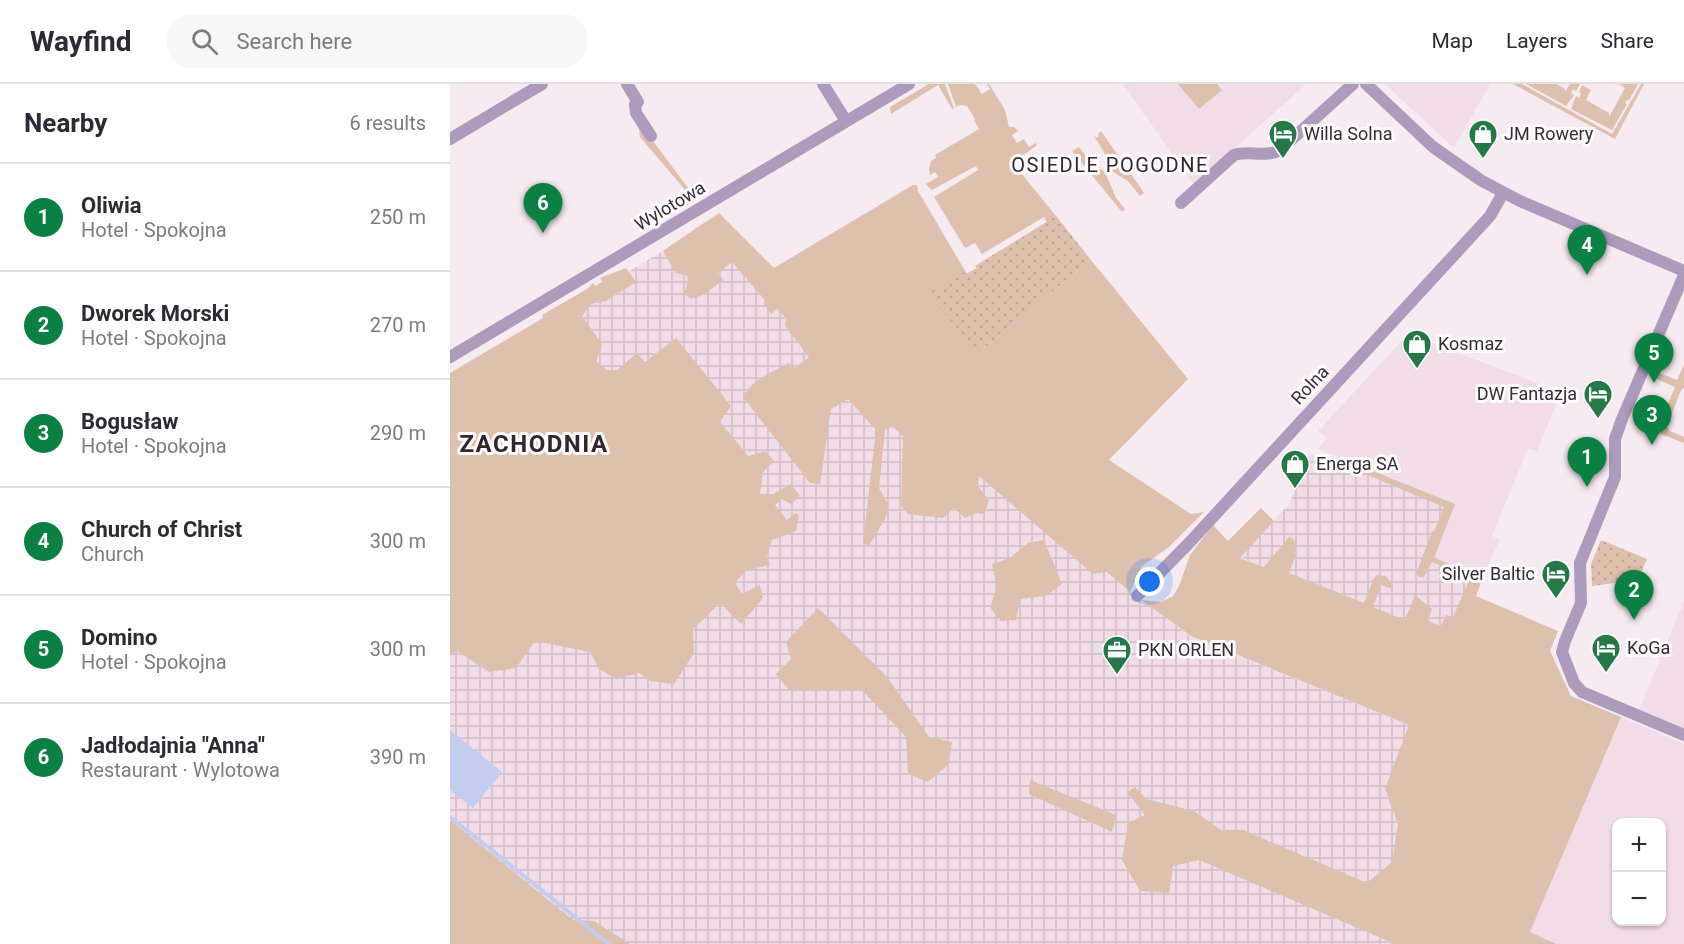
<!DOCTYPE html>
<meta charset="utf-8">
<style>
:root{--surface:#fff;--page:#f7f7f7;--text:#2b2b33;--muted:#7c7c81;--line:#e1e1e2;--accent:#0b8043}
body{margin:0;font-family:Roboto,sans-serif;background:var(--page);color:var(--text)}
.controls{position:absolute;right:18px;bottom:18px;display:grid;overflow:hidden;border-radius:12px;box-shadow:0 2px 4px #0004}
.controls button{width:54px;height:54px;display:grid;place-items:center;padding:0;border:0;border-bottom:2px solid var(--line);background:var(--surface);color:var(--text);font:30px sans-serif}
.you{position:absolute;left:700px;top:498px;width:21px;height:21px;margin:-15px;border:4px solid #fff;border-radius:50%;background:#1a73e8;box-shadow:0 0 0 9px #1a73e833}
.badge{display:grid;place-items:center;width:39px;height:39px;border-radius:50%;background:var(--accent);color:#fff;font-size:20px;font-weight:700}
.pin{position:absolute;translate:-50% -50px;filter:drop-shadow(0 2px 3px #0008)}
.pin::after{content:'';position:absolute;top:32px;width:21px;height:18px;background:inherit;clip-path:polygon(0 0,100% 0,50% 100%)}
.list{margin:0;padding:0;list-style:none}
h2{display:flex;justify-content:space-between;align-items:center;height:78px;margin:0;padding:0 24px;font-size:26px}
h2 small{font-size:20px;font-weight:400;color:var(--muted)}
.list li{display:grid;grid-template-columns:39px 1fr auto;gap:18px;align-items:center;box-sizing:border-box;height:108px;padding:0 24px;border-top:2px solid var(--line)}
.list b{display:block;font-size:22px;white-space:nowrap}
.list p{margin:0;font-size:20px;white-space:nowrap;color:var(--muted)}
.list em{font-size:20px;font-style:normal;color:var(--muted)}
.icon{flex:none;width:33px;height:33px;fill:none;stroke:currentColor;stroke-width:2;stroke-linecap:round;stroke-linejoin:round}
.map{position:relative;flex:none;width:1234px;height:860px;overflow:hidden}
header{display:flex;align-items:center;gap:36px;box-sizing:border-box;height:84px;padding:0 30px;background:var(--surface);border-bottom:2px solid var(--line)}
header strong{font-size:28px}
nav{display:flex;gap:33px;margin-inline-start:auto;font-size:21px}
.search{width:420px;height:54px;background:var(--page);display:flex;align-items:center;gap:15px;box-sizing:border-box;padding:0 21px;border-radius:24px;color:var(--muted);font-size:22px}
main{display:flex}
aside{flex:1;background:var(--surface)}
.map>svg:first-child{display:block}
.built{fill:#f0dde7;fill-rule:evenodd}
.industrial{fill:url(#industrial-grid)}
.grass{fill:#ddc0ae}
.park{fill:url(#park-dots)}
.water{fill:#c4ccef}
.lines{fill:none;stroke-linecap:round;stroke-linejoin:round}
.stream{stroke:#c4ccef;stroke-width:4}
.minor{stroke:#ac9bbb;stroke-width:12}
.labels{text-anchor:middle;stroke-width:6;stroke-linejoin:round;paint-order:stroke}
.poi-label{font-size:18px;fill:#332e31;stroke:#fefbfd;text-anchor:start}
.street-label{font-size:18px;fill:#332e31;stroke:#fefbfd}
.neighbourhood-label{font-size:20px;letter-spacing:1.5px;fill:#31282d;stroke:#fefbfd}
.district-label{font-size:24px;font-weight:bold;letter-spacing:1.5px;fill:#31282d;stroke:#fefbfd}
</style>
<header>
<strong>Wayfind</strong>
<div class="search"><svg class="icon" aria-label="search" viewBox="0 0 24 24"><circle cx="10" cy="10" r="6"/><path d="M15 15l6 6"/></svg>Search here</div>
<nav><a>Map</a><a>Layers</a><a>Share</a></nav>
</header>
<main>
<aside>
<h2>Nearby<small>6 results</small></h2>
<ul class="list">
<li><span class="badge">1</span><div><b>Oliwia</b><p>Hotel · Spokojna</p></div><em>250 m</em></li>
<li><span class="badge">2</span><div><b>Dworek Morski</b><p>Hotel · Spokojna</p></div><em>270 m</em></li>
<li><span class="badge">3</span><div><b>Bogusław</b><p>Hotel · Spokojna</p></div><em>290 m</em></li>
<li><span class="badge">4</span><div><b>Church of Christ</b><p>Church</p></div><em>300 m</em></li>
<li><span class="badge">5</span><div><b>Domino</b><p>Hotel · Spokojna</p></div><em>300 m</em></li>
<li><span class="badge">6</span><div><b>Jadłodajnia &quot;Anna&quot;</b><p>Restaurant · Wylotowa</p></div><em>390 m</em></li>
</ul>
</aside>
<div class="map">
<svg width="1234" height="860" viewBox="0 0 1234 860">
<defs>
<pattern id="industrial-grid" width="8" height="8" patternUnits="userSpaceOnUse" patternTransform="scale(1.5)"><rect width="8" height="8" fill="#f0dde7"/><path d="M0 4h8M4 0v8" fill="none" stroke="#cebec7"/></pattern>
<pattern id="park-dots" width="8" height="8" patternUnits="userSpaceOnUse" patternTransform="scale(1.5)"><rect width="8" height="8" fill="#ddc0ae"/><path d="M2 2h.1M6 6h.1" fill="none" stroke="#bea596" stroke-width="1.8" stroke-linecap="round"/></pattern>
</defs>
<rect width="100%" height="100%" fill="#f7ebf2"/>
<g class="built">
<polygon points="673,0 856,0 744,101"/>
<polygon points="935,0 1040,0 1004,64"/>
<polygon points="958,250 1111,308 1087,367 1078,364 1042,452 1050,455 1033,493 983,473 1005,420 868,365 877,354 868,347"/>
<polygon points="1234,517 1234,645 1189,626"/>
<path d="M1171,633L1234,660V860H1106L1080,848ZM1166,738H1212V838H1166Z"/>
</g>
<g class="industrial">
<polygon points="254,138 677,505 740,552 1064,684 1075,860 109,860 0,771 0,294 213,167"/>
<polygon points="860,369 891,382 895,383 898,377 1005,420 983,473 1033,493 1004,563 790,473 839,420"/>
</g>
<g class="grass">
<polygon points="479,0 495,0 504,24 502,25 488,1 441,30 440,23"/>
<polygon points="498,0 525,0 532,10 540,5 537,0 539,0 555,26 559,43 564,43 568,47 562,51 567,59 574,55 579,63 585,59 587,61 563,79 606,132 597,138 594,133 532,170 525,159 515,164 484,113 528,86 526,82 482,106 476,100 488,93 485,88 480,91 479,85 481,77 486,74 485,71 529,45 524,36 525,35 517,22 510,21 506,23"/>
<polygon points="728,0 767,0 772,6 749,25"/>
<polygon points="1063,0 1072,0 1162,50 1191,0 1194,0 1165,55"/>
<polygon points="1076,0 1107,0 1115,5 1115,8 1120,0 1130,0 1126,7 1123,5 1121,9 1124,11 1116,22"/>
<polygon points="1169,0 1188,0 1179,16 1177,16 1175,19 1177,20 1162,46 1121,25 1126,12 1129,14 1131,10 1129,8 1132,1 1141,6 1136,16 1159,29 1159,33 1175,4"/>
<polygon points="189,44 200,53 247,116 227,127 225,125 242,114 190,53"/>
<polygon points="651,47 694,109 690,112 678,97 660,86 654,68 644,52 647,54 649,52 648,50"/>
<polygon points="629,63 638,75 655,88 666,114 675,125 672,128 622,67"/>
<path d="M463,101H467L468,107L517,190L516,191L529,268L641,176L738,295L659,376L741,430L754,428L719,463L692,482L680,508L657,488L643,490L529,392L528,402L539,417L534,430L527,429L515,434L504,424L493,434L458,430L451,422L453,352L443,343L435,345L429,404L438,421L436,433L419,462L413,459L426,346L398,315L381,325L370,400L360,399L293,313C301,296 324,287 339,279L345,284L359,273L335,242L336,234L327,225L321,230L314,220V215L282,178L268,189L273,196L253,211L241,215L234,209L238,198L237,192L226,189L213,167L269,129L324,184Z"/>
<polygon points="176,184 186,198 156,217 141,220 132,232 152,260 146,277 157,286 167,286 187,269 195,278 226,254 281,322 270,338 298,372 315,367 324,377 313,388 310,410 323,410 341,400 350,412 341,420 332,415 325,421 337,436 345,429 349,431 346,447 322,456 316,473 320,481 297,486 285,499 292,510 310,501 313,514 291,540 270,519 243,545 244,569 224,600 200,597 189,589 166,595 149,585 140,568 85,557 66,584 39,588 6,566 0,572 0,289 93,234 92,231 137,205 143,199 145,202 152,198 150,194"/>
<polygon points="1234,281 1234,304 1231,306 1217,342 1220,347 1234,353 1234,359 1206,348 1225,303 1200,292 1202,286 1227,296"/>
<polygon points="898,377 1005,420 984,474 1033,493 1026,512 1108,547 1100,567 1121,612 1171,633 1080,848 1106,860 945,860 749,776 723,782 719,809 690,807 672,776 678,739 695,731 677,708 685,703 696,715 744,727 771,746 793,746 917,799 942,778 948,740 935,705 959,641 741,552 691,516 711,518 723,512 729,502 740,471 763,441 778,457 811,424 824,437 790,474 814,483 840,452 847,461 844,469 846,470 839,489 914,519 922,499 922,496 927,491 936,492 941,499 942,505 931,501 923,523 955,536 965,511 982,525 978,537 991,542 996,531 1003,533 1020,494 982,478 974,493 969,493 966,490 982,447 984,448 994,423 896,382"/>
<polygon points="594,456 612,500 596,512 570,515 566,536 550,537 540,523 547,503 542,480 560,474 578,459"/>
<polygon points="368,524 437,593 479,653 502,658 499,680 478,698 458,690 456,653 412,606 339,606 326,590 341,575 336,558"/>
<polygon points="580,696 666,731 662,748 579,710"/>
<polygon points="0,736 123,836 144,837 180,860 0,860"/>
</g>
<g class="park">
<polygon points="606,132 641,176 529,268 477,210 514,188 516,190 527,184 525,182"/>
<polygon points="1151,456 1197,475 1188,496 1142,502 1141,480"/>
</g>
<polygon class="water" points="0,646 52,688 23,724 0,706"/>
<g class="lines">
<polyline class="stream" points="0,733 159,860"/>
<g class="minor">
<polyline points="177,0 188,18 185,20 186,29 201,52"/>
<polyline points="373,0 396,37"/>
<polyline points="916,0 983,63 1032,97 1070,117 1234,187"/>
<polyline points="0,55 92,0"/>
<path d="M731,119L784,71C799,66 816,74 830,66L903,0"/>
<polyline points="1234,191 1172,335 1165,355 1165,393 1130,479 1131,519 1115,557 1112,568 1124,599 1132,608 1234,651"/>
<polyline points="0,273 459,0"/>
<polyline points="687,512 740,458 1040,132 1053,109"/>
</g>
</g>
<defs>
<g id="hotel-pin" transform="scale(1.5)"><path d="M0 17L-7.5 6A9.5 9.5 0 1 1 7.5 6Z" fill="#267849" stroke="#fefbfd"/><path d="M-6-4.5h1.5V1H6V5H4.5V3h-9V5H-6ZM-4 0a1.8 1.8 0 1 1 3.6 0ZM.5 0V-2.5h3Q6-2.5 6 0Z" fill="#fff"/></g>
<g id="shop-pin" transform="scale(1.5)"><path d="M0 17L-7.5 6A9.5 9.5 0 1 1 7.5 6Z" fill="#267849" stroke="#fefbfd"/><path d="M-5-2.5h2.3a2.7 3.5 0 0 1 5.4 0H5L5.5 6h-11ZM-1.5-2.5h3a1.5 2.3 0 0 0-3 0Z" fill="#fff"/></g>
<g id="office-pin" transform="scale(1.5)"><path d="M0 17L-7.5 6A9.5 9.5 0 1 1 7.5 6Z" fill="#267849" stroke="#fefbfd"/><path d="M-6-3h4V-5.5h4V-3h4V5H-6ZM-1-4.5V-3h2v-1.5ZM-6 0V1H6V0Z" fill="#fff"/></g>
</defs>
<g fill-rule="evenodd">
<use href="#hotel-pin" x="833" y="50"/>
<use href="#shop-pin" x="1033" y="50"/>
<use href="#shop-pin" x="967" y="260"/>
<use href="#hotel-pin" x="1148" y="310"/>
<use href="#shop-pin" x="845" y="380"/>
<use href="#hotel-pin" x="1106" y="490"/>
<use href="#hotel-pin" x="1156" y="564"/>
<use href="#office-pin" x="667" y="566"/>
</g>
<g class="labels">
<g class="poi-label">
<text x="854" y="56">Willa Solna</text>
<text x="1054" y="56">JM Rowery</text>
<text x="988" y="266">Kosmaz</text>
<text x="1127" y="316" text-anchor="end">DW Fantazja</text>
<text x="866" y="386">Energa SA</text>
<text x="1085" y="496" text-anchor="end">Silver Baltic</text>
<text x="1177" y="570">KoGa</text>
<text x="688" y="572">PKN ORLEN</text>
</g>
<g class="street-label">
<text transform="translate(220 122) rotate(-31)" y="6">Wylotowa</text>
<text transform="translate(860 301) rotate(-47)" y="6">Rolna</text>
</g>
<g class="neighbourhood-label">
<text x="660" y="88">OSIEDLE POGODNE</text>
</g>
<g class="district-label">
<text x="84" y="368">ZACHODNIA</text>
</g>
</g>
</svg>
<div class="controls">
<button>+</button>
<button>−</button>
</div>
<div class="you"></div>
<div class="pin badge" style="left:1137px;top:403px">1</div>
<div class="pin badge" style="left:1184px;top:536px">2</div>
<div class="pin badge" style="left:1202px;top:361px">3</div>
<div class="pin badge" style="left:1137px;top:191px">4</div>
<div class="pin badge" style="left:1204px;top:299px">5</div>
<div class="pin badge" style="left:93px;top:149px">6</div>
</div>
</main>
